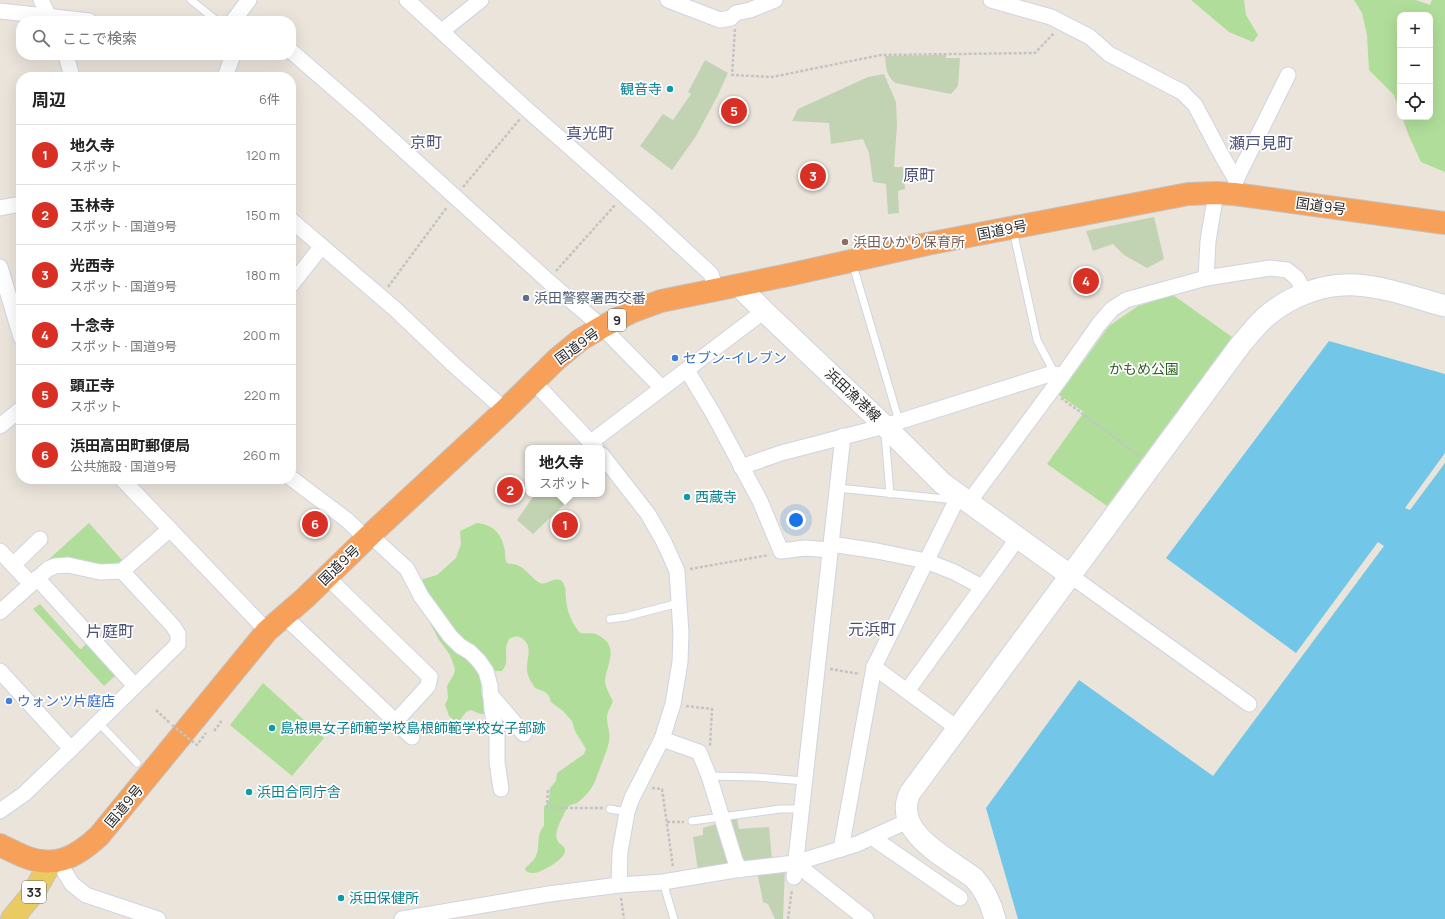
<!DOCTYPE html>
<html lang="ja">
<meta charset="utf-8">
<style>
:root{--surface:#fff;--page:#f2f2f2;--text:#222;--muted:#767676;--line:#e0e0e0;--accent:#d93025}
body{margin:0;font-family:Manrope,"Noto Sans JP",sans-serif;background:var(--page);color:var(--text)}
.controls{position:absolute;right:12px;top:12px;display:grid;overflow:hidden;border-radius:8px;box-shadow:0 4px 16px #0002}
.controls button{width:36px;height:36px;display:grid;place-items:center;padding:0;border:0;border-bottom:1px solid var(--line);background:var(--surface);color:var(--text);font:20px sans-serif}
.you{position:absolute;left:796px;top:520px;width:14px;height:14px;margin:-10px;border:3px solid #fff;border-radius:50%;background:#1a73e8;box-shadow:0 0 0 6px #1a73e833}
.badge{display:grid;place-items:center;width:26px;height:26px;border-radius:50%;background:var(--accent);color:#fff;font-size:13px;font-weight:700}
.pin{position:absolute;translate:-50% -50%;border:2px solid #fff;box-shadow:0 1px 4px #0006}
.popup{position:absolute;left:525px;top:445px;width:80px;height:52px;box-sizing:border-box;display:grid;place-content:center;border-radius:8px;background:var(--surface);filter:drop-shadow(0 1px 3px #0005);font-size:13px;white-space:nowrap;color:var(--muted)}
.popup b{font-size:15px;color:var(--text)}
.popup::after{content:'';position:absolute;left:50%;top:100%;margin-left:-8px;border:8px solid transparent;border-top-color:var(--surface)}
.list{margin:0;padding:0;list-style:none}
h2{display:flex;justify-content:space-between;align-items:center;height:52px;margin:0;padding:0 16px;font-size:17px}
h2 small{font-size:13px;font-weight:400;color:var(--muted)}
.list li{display:grid;grid-template-columns:26px 1fr auto;gap:12px;align-items:center;box-sizing:border-box;height:60px;padding:0 16px;border-top:1px solid var(--line)}
.list b{display:block;font-size:15px;white-space:nowrap}
.list p{margin:0;font-size:13px;white-space:nowrap;color:var(--muted)}
.list em{font-size:13px;font-style:normal;color:var(--muted)}
.icon{flex:none;width:22px;height:22px;fill:none;stroke:currentColor;stroke-width:2;stroke-linecap:round;stroke-linejoin:round}
.map{position:relative;flex:none;width:1445px;height:919px;overflow:hidden}
.search{position:absolute;background:var(--surface);box-shadow:0 4px 16px #0002;left:16px;top:16px;width:280px;height:44px;display:flex;align-items:center;gap:10px;box-sizing:border-box;padding:0 14px;border-radius:16px;color:var(--muted);font-size:15px}
.panel{position:absolute;background:var(--surface);box-shadow:0 4px 16px #0002;left:16px;top:72px;width:280px;height:412px;border-radius:16px}
.map>svg:first-child{display:block}
.green{fill:#b0de9a}
.cemetery{fill:#c2d3b3}
.water{fill:#72c7e8}
.lines{fill:none;stroke-linecap:round;stroke-linejoin:round}
.lane-casing{stroke:#d0d3e1;stroke-width:9}
.street-casing{stroke:#d0d3e1;stroke-width:17}
.secondary-casing{stroke:#d0d3e1;stroke-width:23}
.primary-casing{stroke:#c3c3c3;stroke-width:24}
.highway-casing{stroke:#c3c3c3;stroke-width:24}
.path{stroke:#c3c3c3;stroke-width:2.5;stroke-dasharray:3 2;stroke-linecap:butt}
.lane{stroke:#fff;stroke-width:7}
.street{stroke:#fff;stroke-width:15}
.secondary{stroke:#fff;stroke-width:21}
.primary{stroke:#e9cb61;stroke-width:22}
.highway{stroke:#f6a05a;stroke-width:22}
.path-bridge{stroke:#c3c3c3;stroke-width:2.5;stroke-dasharray:3 2;stroke-linecap:butt}
.culture-dot{fill:#0f9aa8;stroke:#fff;stroke-width:1.5}
.education-dot{fill:#8d6e63;stroke:#fff;stroke-width:1.5}
.service-dot{fill:#5c6f8a;stroke:#fff;stroke-width:1.5}
.shop-dot{fill:#3f7fe0;stroke:#fff;stroke-width:1.5}
.labels{text-anchor:middle;stroke-width:3.5;stroke-linejoin:round;paint-order:stroke}
.shield{fill:#fff;stroke:#696969;stroke-width:1}
.shield-label{font-size:13px;font-weight:bold;fill:#292929}
.culture-label{font-size:14px;fill:#0d838f;stroke:#fff;text-anchor:start}
.street-label{font-size:14px;fill:#292929;stroke:#fff}
.education-label{font-size:14px;fill:#785e54;stroke:#fff;text-anchor:start}
.service-label{font-size:14px;fill:#4e5e75;stroke:#fff;text-anchor:start}
.shop-label{font-size:14px;fill:#366cbe;stroke:#fff;text-anchor:start}
.park-label{font-size:14px;fill:#2a611d;stroke:#fff}
.quarter-label{font-size:16px;fill:#4b5277;stroke:#fff}
</style>
<div class="map">
<svg width="1445" height="919" viewBox="0 0 1445 919">
<rect width="100%" height="100%" fill="#eae4db"/>
<g class="green">
<polygon points="1191,0 1244,0 1246,15 1258,35 1253,42 1229,32"/>
<polygon points="1354,0 1416,0 1430,5 1432,0 1445,0 1445,172 1421,162 1409,136 1402,117 1430,117 1430,15 1400,15 1400,112 1394,95 1369,70 1367,35 1362,13"/>
<polygon points="1173,295 1232,337 1107,506 1047,464 1084,412 1059,395 1109,326 1138,306"/>
<polygon points="89,523 122,560 116,565 108,566 51,562 48,560"/>
<path d="M477,523C494,525 502,534 505,551C505,556 505,559 507,563C510,564 514,564 517,565C526,568 532,579 540,583C548,586 552,576 562,581C567,590 565,589 566,599C567,612 572,623 580,633C586,634 592,632 598,635C620,646 607,664 605,680C605,687 610,695 613,701C611,706 607,712 607,718C607,726 611,733 609,742C606,754 600,767 596,779C592,789 586,796 577,803C575,804 572,804 569,806C565,810 563,817 560,822C549,847 566,842 565,851C565,859 542,872 535,873C531,873 529,873 526,871L525,868C529,865 534,860 536,856C541,845 535,836 544,826V807L549,801L550,788L556,781L557,773L584,754L586,749L575,731L572,721L563,711L551,702L549,696L545,692L535,688C532,683 527,676 527,670C526,659 533,648 524,640C519,635 514,636 509,639C508,642 506,645 506,649C506,658 508,664 502,671H495L490,668L440,615L422,581L423,579L437,575L456,558L461,544L460,531Z"/>
<polygon points="40,604 79,648 81,649 88,642 117,674 104,686 33,609"/>
<polygon points="428,615 484,676 481,685 481,691 486,697 488,710 484,714 480,714 471,710 466,712 460,720 455,721 449,716 445,705 448,698 447,686 454,674 455,669 450,655 439,640 427,617"/>
<polygon points="263,683 324,738 292,776 230,725"/>
</g>
<g class="cemetery">
<path d="M946,55V58H960L958,86L951,94L895,83C886,75 886,68 885,56Z"/>
<polygon points="705,60 728,73 717,97 696,136 672,170 640,146 663,114 673,120 691,94 688,92"/>
<polygon points="884,74 896,102 897,125 894,167 903,167 905,189 898,191 899,213 888,214 886,184 873,182 869,153 863,139 831,144 829,123 792,121 798,109 868,77"/>
<polygon points="1154,217 1164,259 1147,268 1124,255 1113,244 1093,251 1086,231"/>
<polygon points="535,494 575,494 533,534 517,520"/>
<polygon points="737,818 739,829 769,827 772,860 741,864 725,819"/>
<polygon points="719,823 733,865 698,871 693,837 703,835 703,828"/>
<polygon points="785,868 783,919 775,919 768,904 763,902 757,871"/>
</g>
<polygon class="water" points="1329,341 1445,374 1445,453 1405,508 1410,510 1445,463 1445,919 1018,919 986,808 1079,680 1213,776 1384,546 1378,542 1296,653 1166,558"/>
<g class="lines">
<g class="lane-casing">
<g id="lane">
<polyline points="191,0 217,21"/>
<polyline points="1013,230 1037,340 1055,374"/>
<polyline points="852,262 899,421"/>
<polyline points="885,434 890,494"/>
<polyline points="837,488 956,500"/>
<polyline points="610,619 625,617 679,603"/>
<polyline points="98,722 137,763"/>
<polyline points="709,776 756,777 804,781"/>
<polyline points="610,809 627,812"/>
<polyline points="692,821 780,809 800,809"/>
<polyline points="663,882 674,919"/>
</g>
</g>
<g class="street-casing">
<g id="street">
<polyline points="41,0 49,17"/>
<polyline points="407,0 522,105 648,216 711,274 716,290"/>
<polyline points="668,0 720,20 731,18 736,13 750,10 775,0"/>
<polyline points="991,0 1051,17 1090,37 1109,54 1182,92 1195,105 1221,154 1236,180 1234,194"/>
<polyline points="0,11 89,21"/>
<polyline points="233,21 249,0"/>
<polyline points="442,31 481,0"/>
<polyline points="291,51 367,117 547,280 602,327 662,388"/>
<polyline points="66,55 72,77"/>
<polyline points="225,77 233,55"/>
<polyline points="1236,180 1288,75"/>
<polyline points="0,208 21,204"/>
<polyline points="291,220 395,309 455,366 505,410"/>
<polyline points="0,267 21,337"/>
<polyline points="1206,278 1208,241 1216,193"/>
<polyline points="291,285 322,246"/>
<polyline points="687,370 714,415 760,501 781,551 805,548 830,550"/>
<polyline points="533,381 596,448"/>
<polyline points="0,426 21,409"/>
<polyline points="591,442 764,311"/>
<polyline points="602,455 648,514 664,542 677,571 681,633 680,662 673,704 662,739 632,798 627,812 620,852 619,885"/>
<polyline points="741,467 781,453 885,426 1050,374 1063,375"/>
<polyline points="291,478 347,520 366,538"/>
<polyline points="122,479 267,631"/>
<polyline points="969,502 1063,375 1099,324 1112,309 1126,300 1206,278 1270,268 1287,270 1297,278 1305,293"/>
<polyline points="370,535 407,569 421,596 450,636 460,646 470,652 479,661 486,671 490,686 492,711 497,735 497,762 501,789"/>
<polyline points="831,544 877,551 926,561 954,572 982,587"/>
<polyline points="0,551 31,584"/>
<polyline points="13,565 40,539"/>
<polyline points="1071,576 1249,704"/>
<polyline points="327,577 430,677 428,686 396,721"/>
<polyline points="37,578 135,686"/>
<polyline points="0,612 48,569 55,566 68,565 100,572 122,571 170,529"/>
<polyline points="284,616 412,737"/>
<polyline points="874,667 957,728"/>
<polyline points="0,671 71,749 178,644 178,634 173,626 122,571"/>
<polyline points="907,691 1018,538"/>
<polyline points="490,694 524,734"/>
<polyline points="662,739 699,752 709,776 735,860 740,870"/>
<polyline points="0,811 24,794 71,749"/>
<polyline points="873,838 960,898"/>
<polyline points="841,849 874,667 959,495"/>
<polyline points="58,861 72,884 86,895 158,919"/>
<polyline points="795,863 866,919"/>
<polyline points="794,877 843,436"/>
<polyline points="402,919 549,894 619,885 663,882 735,870 795,863 857,844 908,821"/>
</g>
</g>
<g class="secondary-casing">
<g id="secondary">
<polyline points="739,286 764,311 885,426 942,483 1071,576"/>
<path d="M995,919C991,903 985,890 974,878C949,859 891,832 910,793L1241,344C1250,334 1258,323 1268,315C1292,295 1325,283 1356,285C1386,287 1416,298 1445,306"/>
</g>
</g>
<g class="primary-casing">
<polyline id="primary" points="12,919 34,892 51,862"/>
</g>
<g class="highway-casing">
<path id="highway" d="M0,845C7,849 15,852 23,856C54,869 75,858 99,836L267,631L305,598L370,535L505,410L557,359L580,340L602,327L631,312L661,301L788,275L927,244L1188,194L1216,193L1234,194L1445,223"/>
</g>
<g class="path">
<polyline points="735,29 732,75 772,77 881,55 1035,53 1054,33"/>
<polyline points="463,187 520,119"/>
<polyline points="556,271 615,205"/>
<polyline points="388,287 447,207"/>
<polyline points="1061,398 1140,456"/>
<polyline points="690,569 769,555"/>
<polyline points="830,669 860,674"/>
<polyline points="686,706 712,709 710,746"/>
<polyline points="156,710 170,723"/>
<polyline points="214,731 221,722 218,720"/>
<polyline points="652,788 662,789 673,867"/>
<polyline points="548,790 547,807 551,808 603,808"/>
<polyline points="667,822 684,822"/>
<polyline points="621,898 624,919"/>
<polyline points="788,919 792,889"/>
</g>
<use href="#lane" class="lane"/>
<use href="#street" class="street"/>
<use href="#secondary" class="secondary"/>
<use href="#primary" class="primary"/>
<use href="#highway" class="highway"/>
<polyline class="path-bridge" points="172,725 197,745 206,733"/>
</g>
<g class="culture-dot">
<circle cx="670" cy="89" r="4"/>
<circle cx="687" cy="497" r="4"/>
<circle cx="272" cy="728" r="4"/>
<circle cx="249" cy="792" r="4"/>
<circle cx="341" cy="898" r="4"/>
</g>
<circle class="education-dot" cx="845" cy="242" r="4"/>
<circle class="service-dot" cx="526" cy="298" r="4"/>
<g class="shop-dot">
<circle cx="675" cy="358" r="4"/>
<circle cx="9" cy="701" r="4"/>
</g>
<g class="labels">
<g class="shield">
<rect x="608" y="309" width="18" height="22" rx="3"/>
<rect x="22" y="881" width="24" height="22" rx="3"/>
</g>
<g class="shield-label">
<text x="617" y="325">9</text>
<text x="34" y="897">33</text>
</g>
<g class="culture-label">
<text x="662" y="94" text-anchor="end">観音寺</text>
<text x="695" y="502">西蔵寺</text>
<text x="280" y="733">島根県女子師範学校島根師範学校女子部跡</text>
<text x="257" y="797">浜田合同庁舎</text>
<text x="349" y="903">浜田保健所</text>
</g>
<g class="street-label">
<text transform="translate(1321 206) rotate(8)" y="5">国道9号</text>
<text transform="translate(1002 230) rotate(-11)" y="5">国道9号</text>
<text transform="translate(577 346) rotate(-36)" y="5">国道9号</text>
<text transform="translate(853 395) rotate(43)" y="5">浜田漁港線</text>
<text transform="translate(339 565) rotate(-44)" y="5">国道9号</text>
<text transform="translate(124 806) rotate(-50)" y="5">国道9号</text>
</g>
<g class="education-label">
<text x="853" y="247">浜田ひかり保育所</text>
</g>
<g class="service-label">
<text x="534" y="303">浜田警察署西交番</text>
</g>
<g class="shop-label">
<text x="683" y="363">セブン-イレブン</text>
<text x="17" y="706">ウォンツ片庭店</text>
</g>
<g class="park-label">
<text x="1144" y="374">かもめ公園</text>
</g>
<g class="quarter-label">
<text x="590" y="139">真光町</text>
<text x="426" y="148">京町</text>
<text x="1261" y="149">瀬戸見町</text>
<text x="919" y="181">原町</text>
<text x="872" y="635">元浜町</text>
<text x="110" y="637">片庭町</text>
</g>
</g>
</svg>
<div class="controls">
<button>+</button>
<button>−</button>
<button><svg class="icon" aria-label="locate" viewBox="0 0 24 24"><circle cx="12" cy="12" r="6"/><path d="M12 2v4M12 18v4M2 12h4M18 12h4"/></svg></button>
</div>
<div class="you"></div>
<div class="pin badge" style="left:565px;top:525px">1</div>
<div class="popup"><b>地久寺</b>スポット</div>
<div class="pin badge" style="left:510px;top:490px">2</div>
<div class="pin badge" style="left:813px;top:176px">3</div>
<div class="pin badge" style="left:1086px;top:281px">4</div>
<div class="pin badge" style="left:734px;top:111px">5</div>
<div class="pin badge" style="left:315px;top:524px">6</div>
<div class="search"><svg class="icon" aria-label="search" viewBox="0 0 24 24"><circle cx="10" cy="10" r="6"/><path d="M15 15l6 6"/></svg>ここで検索</div>
<section class="panel">
<h2>周辺<small>6件</small></h2>
<ul class="list">
<li><span class="badge">1</span><div><b>地久寺</b><p>スポット</p></div><em>120 m</em></li>
<li><span class="badge">2</span><div><b>玉林寺</b><p>スポット · 国道9号</p></div><em>150 m</em></li>
<li><span class="badge">3</span><div><b>光西寺</b><p>スポット · 国道9号</p></div><em>180 m</em></li>
<li><span class="badge">4</span><div><b>十念寺</b><p>スポット · 国道9号</p></div><em>200 m</em></li>
<li><span class="badge">5</span><div><b>顕正寺</b><p>スポット</p></div><em>220 m</em></li>
<li><span class="badge">6</span><div><b>浜田高田町郵便局</b><p>公共施設 · 国道9号</p></div><em>260 m</em></li>
</ul>
</section>
</div>
